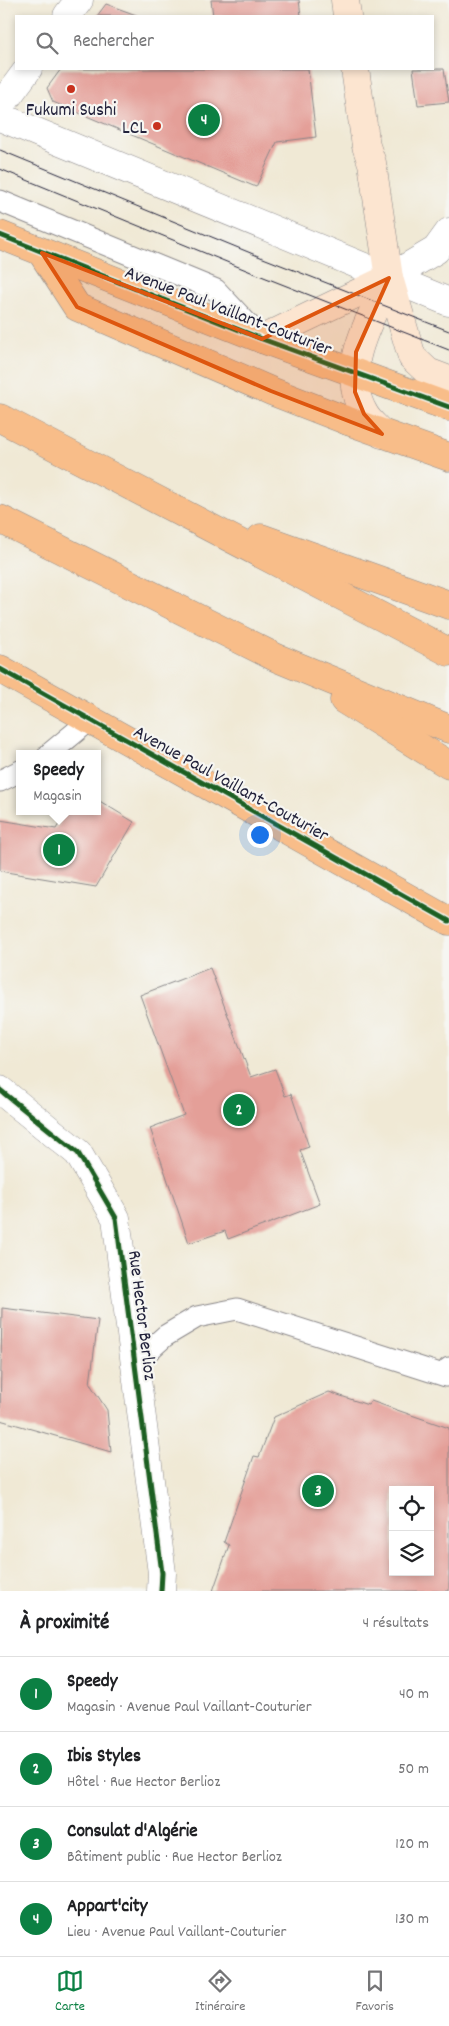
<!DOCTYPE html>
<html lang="fr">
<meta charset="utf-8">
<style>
:root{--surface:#fff;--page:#f6f6f6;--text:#202124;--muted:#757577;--line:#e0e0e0;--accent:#0b8043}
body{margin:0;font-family:Dekko,sans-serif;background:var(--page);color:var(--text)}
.controls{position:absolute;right:15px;bottom:15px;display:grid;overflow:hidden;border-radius:0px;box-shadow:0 2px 8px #0003}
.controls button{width:45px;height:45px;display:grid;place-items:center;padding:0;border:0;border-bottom:1px solid var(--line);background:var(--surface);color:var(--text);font:25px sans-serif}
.you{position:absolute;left:259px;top:834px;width:18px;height:18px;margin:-12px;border:4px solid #fff;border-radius:50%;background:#1a73e8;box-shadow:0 0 0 8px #1a73e833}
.badge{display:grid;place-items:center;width:32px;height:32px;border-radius:50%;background:var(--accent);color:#fff;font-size:16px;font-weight:700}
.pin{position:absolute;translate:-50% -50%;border:2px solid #fff;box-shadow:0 1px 5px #0006}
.popup{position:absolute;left:16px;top:750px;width:85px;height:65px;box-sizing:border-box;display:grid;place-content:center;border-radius:0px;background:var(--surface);filter:drop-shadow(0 1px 4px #0005);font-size:16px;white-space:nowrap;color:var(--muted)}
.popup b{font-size:19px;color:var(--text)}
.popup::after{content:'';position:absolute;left:50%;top:100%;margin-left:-10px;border:10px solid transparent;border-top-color:var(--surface)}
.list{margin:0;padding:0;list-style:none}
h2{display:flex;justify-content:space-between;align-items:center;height:65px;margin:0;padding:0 20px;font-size:21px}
h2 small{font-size:16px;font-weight:400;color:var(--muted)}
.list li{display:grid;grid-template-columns:32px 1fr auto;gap:15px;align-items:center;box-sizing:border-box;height:75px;padding:0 20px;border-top:1px solid var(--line)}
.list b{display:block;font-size:19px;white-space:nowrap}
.list p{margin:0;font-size:16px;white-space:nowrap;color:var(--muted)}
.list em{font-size:16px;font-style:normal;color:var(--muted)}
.icon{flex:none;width:28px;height:28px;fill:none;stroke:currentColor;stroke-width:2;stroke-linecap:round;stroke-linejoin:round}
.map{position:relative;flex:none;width:449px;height:1591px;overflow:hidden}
.search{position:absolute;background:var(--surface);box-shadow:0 2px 8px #0003;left:15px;right:15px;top:15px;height:55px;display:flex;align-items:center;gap:12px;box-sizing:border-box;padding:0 18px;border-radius:0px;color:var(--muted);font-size:19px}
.sheet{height:365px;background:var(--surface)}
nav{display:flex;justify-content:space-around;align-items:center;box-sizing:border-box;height:70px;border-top:1px solid var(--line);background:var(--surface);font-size:14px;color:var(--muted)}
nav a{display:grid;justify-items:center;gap:2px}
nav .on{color:var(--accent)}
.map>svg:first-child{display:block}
.building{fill:#e49f98;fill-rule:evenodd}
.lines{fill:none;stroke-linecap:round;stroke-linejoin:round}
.lane-casing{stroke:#898688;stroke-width:23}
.street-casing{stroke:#898688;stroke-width:29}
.secondary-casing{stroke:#898688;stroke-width:29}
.primary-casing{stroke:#898688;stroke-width:29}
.highway-casing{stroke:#898688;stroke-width:29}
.lane{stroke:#fff;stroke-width:21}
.street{stroke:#fff;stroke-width:28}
.secondary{stroke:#fce5d0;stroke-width:28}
.primary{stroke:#f8bd89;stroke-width:28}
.highway{stroke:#f8bd89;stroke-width:28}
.tram{stroke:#22223b;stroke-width:1}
.cycleway-casing{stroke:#f6f6f2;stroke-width:8}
.cycleway{stroke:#1b5e20;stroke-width:5}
.marked{fill:#de560e;fill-opacity:0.2;stroke:#de560e;stroke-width:4;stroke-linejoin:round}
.poi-dot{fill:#c8321e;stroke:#f6f6f2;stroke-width:2}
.labels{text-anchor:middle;stroke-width:4.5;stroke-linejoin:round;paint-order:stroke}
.poi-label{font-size:19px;fill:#22223b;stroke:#f6f6f2}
.street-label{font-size:19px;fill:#22223b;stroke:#f6f6f2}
</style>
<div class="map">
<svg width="449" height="1591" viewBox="0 0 449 1591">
<rect width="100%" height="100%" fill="#f6f6f2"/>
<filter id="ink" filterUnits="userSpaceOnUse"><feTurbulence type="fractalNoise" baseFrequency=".02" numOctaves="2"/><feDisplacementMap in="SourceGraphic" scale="10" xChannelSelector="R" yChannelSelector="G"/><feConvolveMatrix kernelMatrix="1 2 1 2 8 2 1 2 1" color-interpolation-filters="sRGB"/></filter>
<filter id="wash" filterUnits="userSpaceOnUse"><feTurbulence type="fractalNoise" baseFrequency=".0096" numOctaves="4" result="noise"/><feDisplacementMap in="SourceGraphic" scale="20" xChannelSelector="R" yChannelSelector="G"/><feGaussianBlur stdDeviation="1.12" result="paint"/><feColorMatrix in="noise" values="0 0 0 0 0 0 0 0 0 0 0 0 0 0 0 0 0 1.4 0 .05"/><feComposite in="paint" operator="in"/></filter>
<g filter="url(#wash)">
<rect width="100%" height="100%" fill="#f0e9d5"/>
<g id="blocks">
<g class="building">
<polygon points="211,0 299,0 301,16 213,16"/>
<polygon points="106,4 139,16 97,16"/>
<polygon points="61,69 308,69 316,137 277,142 256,187 53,102 47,88"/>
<polygon points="413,69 444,69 449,102 418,105"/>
<polygon points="98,800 134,822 96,887 0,871 0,820 56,829 67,811 98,811"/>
<polygon points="210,968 251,1077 275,1069 285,1096 291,1094 309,1147 300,1150 320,1204 228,1239 225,1231 189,1243 150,1128 184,1115 140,995"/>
<polygon points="2,1308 98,1320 90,1384 107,1410 111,1452 0,1420"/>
<path d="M329,1392L368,1405L371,1401L449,1428V1591H213L229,1545L224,1542L254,1456L259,1457L274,1417ZM393,1490H430V1572H393Z"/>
</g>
</g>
</g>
<g filter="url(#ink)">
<use href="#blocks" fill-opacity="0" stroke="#898688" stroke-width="1"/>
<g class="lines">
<g class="lane-casing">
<g id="lane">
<polyline points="0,201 216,290 260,337"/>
<polyline points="49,754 90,720"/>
<polyline points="0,781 20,771"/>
<polyline points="135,1363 165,1336 197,1317 237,1309 446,1376 449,1368"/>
</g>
</g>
<g class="street-casing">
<g id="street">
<polyline points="67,16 79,0"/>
<polyline points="0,107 28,69"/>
<polyline points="0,117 449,302"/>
<polyline points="389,278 436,250 449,232"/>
<polyline points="0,1090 78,1153 116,1218 162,1573 161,1591"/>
</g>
</g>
<g class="secondary-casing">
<g id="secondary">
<polyline points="345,0 347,16"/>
<polyline points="355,69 366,146 372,163 389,278 412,357 428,372 449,380"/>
<polyline points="262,339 389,278"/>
<path d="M382,434C376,427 368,421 364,413C338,369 371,319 389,278"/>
</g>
</g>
<g class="primary-casing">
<g id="primary">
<polyline points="0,235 262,339 449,407"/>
<polyline points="42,253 77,307 271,391 348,421"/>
<polyline points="0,669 449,921"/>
</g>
</g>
<g class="highway-casing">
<g id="highway">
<polyline points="0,418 449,652"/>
<polyline points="348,421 449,457"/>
<polyline points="0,519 277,658 449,729"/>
<polyline points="261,538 449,605"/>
<polyline points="344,700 449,765"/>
</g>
</g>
<use href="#lane" class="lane"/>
<use href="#street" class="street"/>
<use href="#secondary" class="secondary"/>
<use href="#primary" class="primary"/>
<use href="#highway" class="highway"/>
<g class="tram">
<polyline points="0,150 258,256 449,331"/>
<polyline points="0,169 251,272 449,350"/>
</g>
<g class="cycleway-casing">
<g id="cycleway">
<polyline points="0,235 262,339 449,407"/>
<polyline points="0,669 449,921"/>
<polyline points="0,1090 78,1153 116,1218 162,1573 161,1591"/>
</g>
</g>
<use href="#cycleway" class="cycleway"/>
</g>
</g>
<path class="marked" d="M42,253L262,339L389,278L356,352L355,392L364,414L382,434L271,391L77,307Z"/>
<g class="poi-dot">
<circle cx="71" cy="89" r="5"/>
<circle cx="157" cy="126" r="5"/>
</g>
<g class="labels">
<g class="poi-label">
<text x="71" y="115">Fukumi Sushi</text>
<text x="147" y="133" text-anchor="end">LCL</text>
</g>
<g class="street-label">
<text transform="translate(229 309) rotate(21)" y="7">Avenue Paul Vaillant-Couturier</text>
<text transform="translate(232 782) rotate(29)" y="7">Avenue Paul Vaillant-Couturier</text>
<text transform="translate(144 1315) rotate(83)" y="7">Rue Hector Berlioz</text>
</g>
</g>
</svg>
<div class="controls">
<button><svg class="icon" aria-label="locate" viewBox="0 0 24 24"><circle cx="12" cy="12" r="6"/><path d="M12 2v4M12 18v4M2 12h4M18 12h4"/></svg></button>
<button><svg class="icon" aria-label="layers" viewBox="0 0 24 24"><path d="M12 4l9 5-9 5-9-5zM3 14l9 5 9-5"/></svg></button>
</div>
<div class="you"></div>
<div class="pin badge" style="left:59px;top:850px">1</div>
<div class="popup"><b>Speedy</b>Magasin</div>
<div class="pin badge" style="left:239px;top:1110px">2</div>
<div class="pin badge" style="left:318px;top:1491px">3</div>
<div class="pin badge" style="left:204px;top:120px">4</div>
<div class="search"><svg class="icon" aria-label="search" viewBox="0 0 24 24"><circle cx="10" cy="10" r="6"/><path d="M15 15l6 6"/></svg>Rechercher</div>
</div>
<section class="sheet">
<h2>À proximité<small>4 résultats</small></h2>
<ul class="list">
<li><span class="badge">1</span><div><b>Speedy</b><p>Magasin · Avenue Paul Vaillant-Couturier</p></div><em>40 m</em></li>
<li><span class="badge">2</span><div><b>Ibis Styles</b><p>Hôtel · Rue Hector Berlioz</p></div><em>50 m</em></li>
<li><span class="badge">3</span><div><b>Consulat d'Algérie</b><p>Bâtiment public · Rue Hector Berlioz</p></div><em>120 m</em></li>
<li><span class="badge">4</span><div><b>Appart'city</b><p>Lieu · Avenue Paul Vaillant-Couturier</p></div><em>130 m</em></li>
</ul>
</section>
<nav>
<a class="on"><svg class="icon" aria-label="map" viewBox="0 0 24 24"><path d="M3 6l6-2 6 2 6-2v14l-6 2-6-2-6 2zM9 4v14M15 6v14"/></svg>Carte</a>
<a><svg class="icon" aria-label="directions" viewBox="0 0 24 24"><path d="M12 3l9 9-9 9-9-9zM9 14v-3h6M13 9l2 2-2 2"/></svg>Itinéraire</a>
<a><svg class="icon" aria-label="saved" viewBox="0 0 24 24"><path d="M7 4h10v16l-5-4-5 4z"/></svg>Favoris</a>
</nav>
